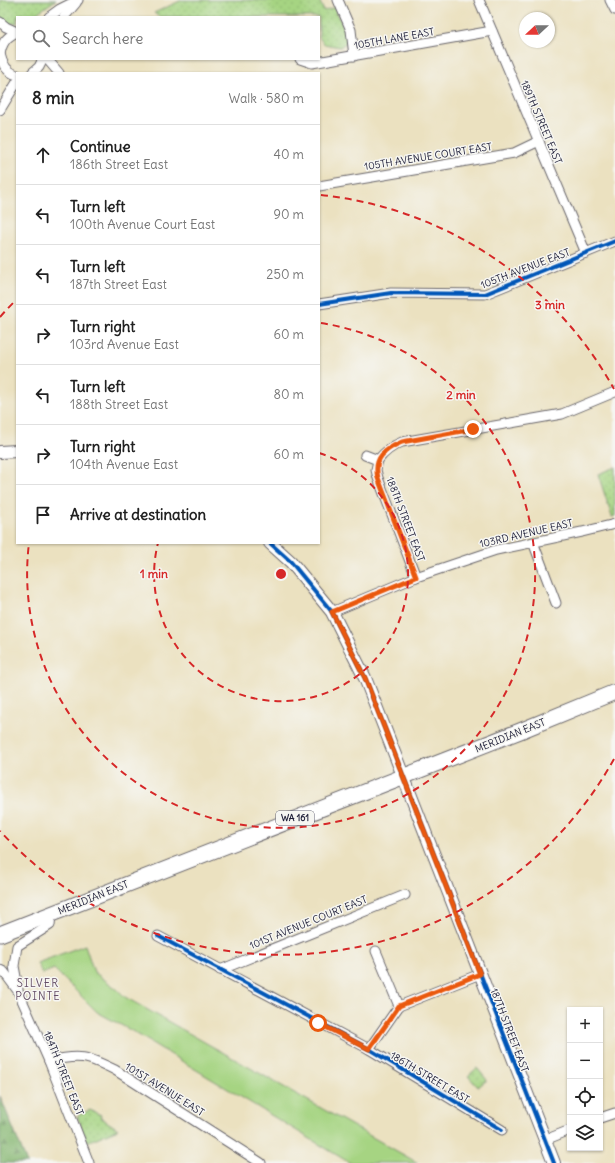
<!DOCTYPE html>
<meta charset="utf-8">
<style>
:root{--surface:#fff;--page:#f2f2f2;--text:#222;--muted:#767676;--line:#e0e0e0}
body{margin:0;font-family:Delius,sans-serif;background:var(--page);color:var(--text)}
.controls{position:absolute;right:12px;bottom:12px;display:grid;overflow:hidden;border-radius:0px;box-shadow:0 1px 3px #0004}
.controls button{width:36px;height:36px;display:grid;place-items:center;padding:0;border:0;border-bottom:1px solid var(--line);background:var(--surface);color:var(--text);font:20px sans-serif}
.compass{position:absolute;left:519px;top:12px;width:36px;height:36px;border-radius:50%;background:var(--surface);box-shadow:0 1px 3px #0004;rotate:248deg}
.stop{position:absolute;width:12px;height:12px;margin:-9px;border:3px solid #ea580c;border-radius:50%;background:#fff}
.stop.end{background:#ea580c;border-color:#fff;box-shadow:0 1px 4px #0008}
.list{margin:0;padding:0;list-style:none}
h2{display:flex;justify-content:space-between;align-items:center;height:52px;margin:0;padding:0 16px;font-size:17px}
h2 small{font-size:13px;font-weight:400;color:var(--muted)}
.list li{display:grid;grid-template-columns:26px 1fr auto;gap:12px;align-items:center;box-sizing:border-box;height:60px;padding:0 16px;border-top:1px solid var(--line)}
.list b{display:block;font-size:15px;white-space:nowrap}
.list p{margin:0;font-size:13px;white-space:nowrap;color:var(--muted)}
.list em{font-size:13px;font-style:normal;color:var(--muted)}
.icon{flex:none;width:22px;height:22px;fill:none;stroke:currentColor;stroke-width:2;stroke-linecap:round;stroke-linejoin:round}
.map{position:relative;flex:none;width:615px;height:1163px;overflow:hidden}
.search{position:absolute;background:var(--surface);box-shadow:0 1px 3px #0004;left:16px;top:16px;width:304px;height:44px;display:flex;align-items:center;gap:10px;box-sizing:border-box;padding:0 14px;border-radius:0px;color:var(--muted);font-size:15px}
.panel{position:absolute;background:var(--surface);box-shadow:0 1px 3px #0004;left:16px;top:72px;width:304px;height:472px;border-radius:0px}
.map>svg:first-child{display:block}
.grass{fill:#a6d482;stroke:#647b5e}
.forest{fill:url(#forest-firs);stroke:#536c56}
.park{fill:url(#park-dots);stroke:#647b5e}
.lines{fill:none;stroke-linecap:round;stroke-linejoin:round}
.minor-casing{stroke:#68656a;stroke-width:11}
.tertiary-casing{stroke:#68656a;stroke-width:14}
.primary-casing{stroke:#68656a;stroke-width:17}
.minor{stroke:#fff;stroke-width:9}
.tertiary{stroke:#fff;stroke-width:12}
.primary{stroke:#fff;stroke-width:15}
.cycleway-casing{stroke:#f6f6f2;stroke-width:6}
.cycleway{stroke:#0057b8;stroke-width:4}
.route{stroke:#ea580c;stroke-width:5}
.ring{fill:none;stroke:#d62828;stroke-width:2;stroke-dasharray:7 5}
.labels{text-anchor:middle;stroke-width:3;stroke-linejoin:round;paint-order:stroke}
.shield{fill:#f6f6f2;stroke:#626272;stroke-width:1}
.shield-label{font-size:9px;font-weight:bold;fill:#22223b}
.street-label{font-size:10px;fill:#22223b;stroke:#f6f6f2}
.neighbourhood-label{font-size:11px;letter-spacing:1px;fill:#654e66;stroke:#f6f6f2}
.centre{fill:#d62828;stroke:#f6f6f2;stroke-width:2}
.ring-label{font-size:12px;text-anchor:middle;font-weight:bold;fill:#d62828;stroke:#f6f6f2;stroke-width:3;stroke-linejoin:round;paint-order:stroke}
</style>
<div class="map">
<svg width="615" height="1163" viewBox="0 0 615 1163">
<defs>
<pattern id="forest-firs" width="22" height="20" patternUnits="userSpaceOnUse"><rect width="22" height="20" fill="#84b670"/><path d="M5 1l3.5 6h-7zM16 11l3.5 6h-7z" fill="#6c945d"/></pattern>
<pattern id="park-dots" width="8" height="8" patternUnits="userSpaceOnUse"><rect width="8" height="8" fill="#a6d482"/><path d="M2 2h.1M6 6h.1" fill="none" stroke="#8fb671" stroke-width="1.8" stroke-linecap="round"/></pattern>
</defs>
<rect width="100%" height="100%" fill="#f6f6f2"/>
<filter id="ink" filterUnits="userSpaceOnUse"><feTurbulence type="fractalNoise" baseFrequency=".025" numOctaves="2"/><feDisplacementMap in="SourceGraphic" scale="8" xChannelSelector="R" yChannelSelector="G"/><feConvolveMatrix kernelMatrix="1 2 1 2 8 2 1 2 1" color-interpolation-filters="sRGB"/></filter>
<filter id="wash" filterUnits="userSpaceOnUse"><feTurbulence type="fractalNoise" baseFrequency=".012" numOctaves="4" result="noise"/><feDisplacementMap in="SourceGraphic" scale="16" xChannelSelector="R" yChannelSelector="G"/><feGaussianBlur stdDeviation="0.9" result="paint"/><feColorMatrix in="noise" values="0 0 0 0 0 0 0 0 0 0 0 0 0 0 0 0 0 1.4 0 .05"/><feComposite in="paint" operator="in"/></filter>
<g filter="url(#wash)">
<rect width="100%" height="100%" fill="#ebe1c0"/>
<polygon class="grass" points="85,945 94,972 117,989 125,997 418,1163 350,1163 132,1031 97,1012 54,969 42,974 37,963"/>
<polygon class="forest" points="0,1096 27,1163 0,1163"/>
<g class="park">
<path d="M0,0H56L31,17H17V23C10,25 5,22 0,18Z"/>
<polygon points="182,0 319,0 324,11 335,7 347,36 347,42 340,47 324,44 319,37 319,17 159,17 154,13"/>
<polygon points="615,467 615,516 612,517 598,474"/>
<polygon points="477,1068 487,1080 478,1087 468,1076"/>
<polygon points="90,1110 101,1115 100,1117 118,1129 87,1142 77,1116"/>
</g>
</g>
<g filter="url(#ink)">
<g class="lines">
<g class="minor-casing">
<g id="minor">
<polyline points="338,0 351,30 354,56"/>
<polyline points="479,0 586,253"/>
<polyline points="610,0 615,10"/>
<polyline points="49,17 60,9 78,0"/>
<polyline points="64,17 76,3"/>
<polyline points="0,22 6,27 17,32"/>
<path d="M0,54C2,64 7,72 17,75"/>
<path d="M0,54C2,43 6,37 17,32"/>
<polyline points="47,59 59,73"/>
<polyline points="300,59 312,63 492,31"/>
<polyline points="32,73 39,67 43,59"/>
<polyline points="0,110 17,82"/>
<polyline points="319,186 514,153 539,141"/>
<polyline points="319,304 391,293 485,294 615,241"/>
<polyline points="365,455 378,460 376,470 378,478 416,577"/>
<path d="M378,460C385,451 392,446 402,442L562,414L615,392"/>
<polyline points="533,542 556,603"/>
<polyline points="332,612 416,577 496,550 582,532 615,524"/>
<polyline points="158,936 369,1049 502,1130"/>
<polyline points="376,951 399,1006"/>
<polyline points="0,970 4,972 18,991 49,1061 89,1163"/>
<polyline points="220,970 405,895"/>
<polyline points="18,988 14,966 17,946 50,925 51,914"/>
<polyline points="369,1049 399,1006 480,974"/>
<path d="M49,1061C80,1054 87,1056 115,1070L261,1163"/>
<polyline points="600,1118 615,1113"/>
<polyline points="545,1140 570,1130"/>
</g>
</g>
<g class="tertiary-casing">
<g id="tertiary">
<polyline points="0,452 17,451"/>
<polyline points="270,543 291,562 332,612 365,678 554,1163"/>
</g>
</g>
<g class="primary-casing">
<polyline id="primary" points="0,934 520,731 615,692"/>
</g>
<use href="#minor" class="minor"/>
<use href="#tertiary" class="tertiary"/>
<use href="#primary" class="primary"/>
<g class="cycleway-casing">
<g id="cycleway">
<polyline points="319,304 391,293 485,294 615,241"/>
<polyline points="270,543 291,562 332,612 365,678 554,1163"/>
<polyline points="158,936 369,1049 502,1130"/>
</g>
</g>
<use href="#cycleway" class="cycleway"/>
</g>
</g>
<g class="lines" filter="url(#ink)">
<path class="route" d="M318,1023L369,1049L399,1006L480,974L365,678L332,612L416,577L378,478C373,458 385,449 402,442L473,429"/>
</g>
<g class="ring">
<path d="M319 453A127 127 0 1 1 158 543"/>
<path d="M321 323A254 254 0 1 1 29 543"/>
<path d="M614 759A381 381 0 0 1 0 831M0 317A381 381 0 0 1 16 300M321 195A381 381 0 0 1 614 389"/>
</g>
<g class="labels">
<rect class="shield" x="276" y="811" width="38" height="14" rx="3"/>
<g class="shield-label">
<text x="295" y="821">WA 161</text>
</g>
<g class="street-label">
<text transform="translate(394 38) rotate(-10)" y="4">105TH LANE EAST</text>
<text transform="translate(542 122) rotate(67)" y="4">189TH STREET EAST</text>
<text transform="translate(428 156) rotate(-9)" y="4">105TH AVENUE COURT EAST</text>
<text transform="translate(525 268) rotate(-21)" y="4">105TH AVENUE EAST</text>
<text transform="translate(406 519) rotate(69)" y="4">188TH STREET EAST</text>
<text transform="translate(526 533) rotate(-13)" y="4">103RD AVENUE EAST</text>
<text transform="translate(510 735) rotate(-22)" y="4">MERIDIAN EAST</text>
<text transform="translate(93 897) rotate(-22)" y="4">MERIDIAN EAST</text>
<text transform="translate(308 922) rotate(-22)" y="4">101ST AVENUE COURT EAST</text>
<text transform="translate(510 1030) rotate(69)" y="4">187TH STREET EAST</text>
<text transform="translate(64 1073) rotate(68)" y="4">184TH STREET EAST</text>
<text transform="translate(430 1077) rotate(31)" y="4">186TH STREET EAST</text>
<text transform="translate(165 1089) rotate(32)" y="4">101ST AVENUE EAST</text>
</g>
<g class="neighbourhood-label">
<text x="38" y="987">SILVER<tspan x="38" dy="13">POINTE</tspan></text>
</g>
</g>
<circle cx="281" cy="574" r="6" class="centre"/>
<g class="ring-label">
<text x="550" y="309">3 min</text>
<text x="461" y="399">2 min</text>
<text x="154" y="578">1 min</text>
</g>
</svg>
<div class="controls">
<button>+</button>
<button>−</button>
<button><svg class="icon" aria-label="locate" viewBox="0 0 24 24"><circle cx="12" cy="12" r="6"/><path d="M12 2v4M12 18v4M2 12h4M18 12h4"/></svg></button>
<button><svg class="icon" aria-label="layers" viewBox="0 0 24 24"><path d="M12 4l9 5-9 5-9-5zM3 14l9 5 9-5"/></svg></button>
</div>
<svg class="compass" viewBox="-18 -18 36 36"><path d="M0-13l5 13h-10z" fill="#e53935"/><path d="M0 13l5-13h-10z" fill="#767676"/></svg>
<div class="stop" style="left:318px;top:1023px"></div>
<div class="stop end" style="left:473px;top:429px"></div>
<div class="search"><svg class="icon" aria-label="search" viewBox="0 0 24 24"><circle cx="10" cy="10" r="6"/><path d="M15 15l6 6"/></svg>Search here</div>
<section class="panel">
<h2>8 min<small>Walk · 580 m</small></h2>
<ul class="list">
<li><svg class="icon" aria-label="ahead" viewBox="0 0 24 24"><path d="M12 20V5M6 11l6-6 6 6"/></svg><div><b>Continue</b><p>186th Street East</p></div><em>40 m</em></li>
<li><svg class="icon" aria-label="left" viewBox="0 0 24 24"><path d="M17 20v-9H6M10 6l-5 5 5 5"/></svg><div><b>Turn left</b><p>100th Avenue Court East</p></div><em>90 m</em></li>
<li><svg class="icon" aria-label="left" viewBox="0 0 24 24"><path d="M17 20v-9H6M10 6l-5 5 5 5"/></svg><div><b>Turn left</b><p>187th Street East</p></div><em>250 m</em></li>
<li><svg class="icon" aria-label="right" viewBox="0 0 24 24"><path d="M7 20v-9h11M14 6l5 5-5 5"/></svg><div><b>Turn right</b><p>103rd Avenue East</p></div><em>60 m</em></li>
<li><svg class="icon" aria-label="left" viewBox="0 0 24 24"><path d="M17 20v-9H6M10 6l-5 5 5 5"/></svg><div><b>Turn left</b><p>188th Street East</p></div><em>80 m</em></li>
<li><svg class="icon" aria-label="right" viewBox="0 0 24 24"><path d="M7 20v-9h11M14 6l5 5-5 5"/></svg><div><b>Turn right</b><p>104th Avenue East</p></div><em>60 m</em></li>
<li><svg class="icon" aria-label="arrive" viewBox="0 0 24 24"><path d="M6 21V4h12l-3 4 3 4H6"/></svg><div><b>Arrive at destination</b></div></li>
</ul>
</section>
</div>
